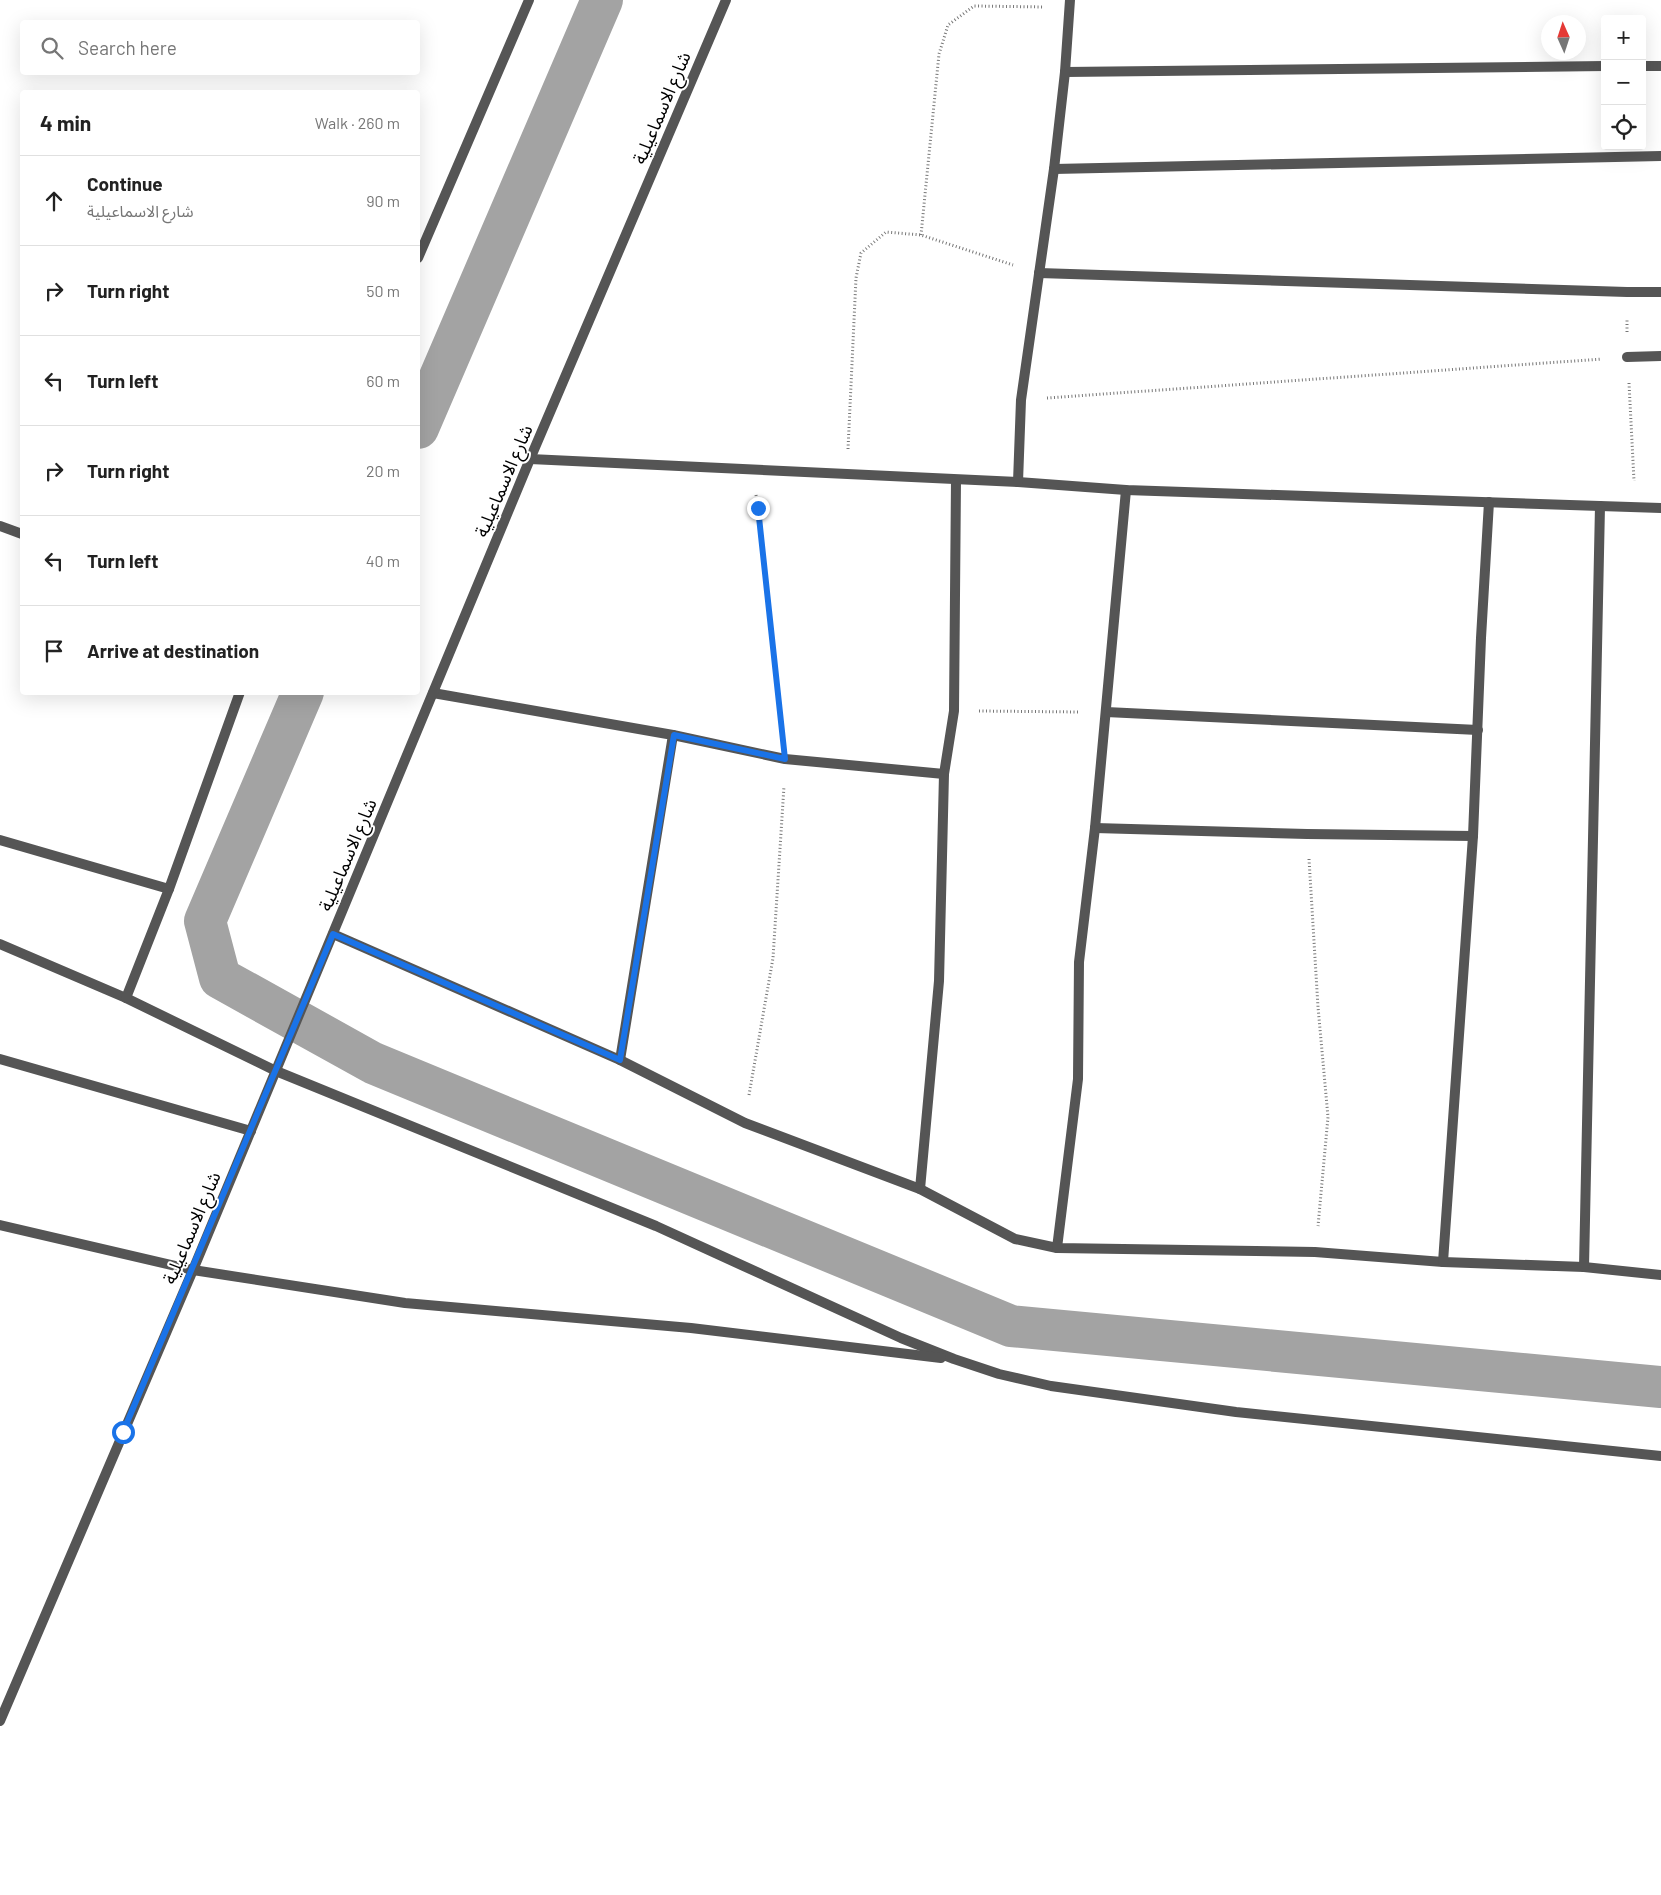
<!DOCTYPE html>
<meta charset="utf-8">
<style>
:root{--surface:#fff;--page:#f2f2f2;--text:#222;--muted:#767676;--line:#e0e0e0}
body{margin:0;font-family:Barlow,"Noto Sans Arabic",sans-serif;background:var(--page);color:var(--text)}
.controls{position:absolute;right:15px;top:15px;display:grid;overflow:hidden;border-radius:5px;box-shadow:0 5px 20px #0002}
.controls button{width:45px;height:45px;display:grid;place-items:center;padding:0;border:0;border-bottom:1px solid var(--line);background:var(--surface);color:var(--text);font:25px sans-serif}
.compass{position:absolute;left:1541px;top:15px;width:45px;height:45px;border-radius:50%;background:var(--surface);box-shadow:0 5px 20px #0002;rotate:357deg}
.stop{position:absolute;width:15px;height:15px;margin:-11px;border:4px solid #1a73e8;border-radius:50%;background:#fff}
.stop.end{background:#1a73e8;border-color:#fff;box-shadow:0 1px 5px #0008}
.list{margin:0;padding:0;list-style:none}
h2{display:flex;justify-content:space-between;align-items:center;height:65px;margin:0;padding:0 20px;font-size:21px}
h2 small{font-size:16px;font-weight:400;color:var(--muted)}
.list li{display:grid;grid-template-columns:32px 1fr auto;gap:15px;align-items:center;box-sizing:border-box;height:90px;padding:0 20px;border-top:1px solid var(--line)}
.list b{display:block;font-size:19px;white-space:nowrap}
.list p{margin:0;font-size:16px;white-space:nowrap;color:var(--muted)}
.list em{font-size:16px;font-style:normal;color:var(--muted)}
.icon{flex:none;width:28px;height:28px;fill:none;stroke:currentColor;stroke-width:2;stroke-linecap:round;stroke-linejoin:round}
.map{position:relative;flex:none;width:1661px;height:1895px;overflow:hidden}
.search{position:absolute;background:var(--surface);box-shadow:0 5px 20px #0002;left:20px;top:20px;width:400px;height:55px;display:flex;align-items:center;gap:12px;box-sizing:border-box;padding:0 18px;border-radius:5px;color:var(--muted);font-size:19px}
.panel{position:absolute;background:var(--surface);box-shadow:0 5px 20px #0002;left:20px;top:90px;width:400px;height:605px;border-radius:5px}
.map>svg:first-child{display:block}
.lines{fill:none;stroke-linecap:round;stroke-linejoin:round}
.canal{stroke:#a3a3a3;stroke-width:42}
.path{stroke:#777;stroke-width:3;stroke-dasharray:1 2.5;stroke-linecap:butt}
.minor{stroke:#555;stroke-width:10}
.tertiary{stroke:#555;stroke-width:10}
.route{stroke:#1a73e8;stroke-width:6}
.labels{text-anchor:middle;stroke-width:4;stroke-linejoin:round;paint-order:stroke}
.street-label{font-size:18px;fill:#000;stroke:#fff}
</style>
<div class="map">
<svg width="1661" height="1895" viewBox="0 0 1661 1895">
<rect width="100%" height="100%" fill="#fff"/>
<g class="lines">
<g class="canal">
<polyline points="418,428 602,0"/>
<polyline points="303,692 205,921 220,978 373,1063 1011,1326 1661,1387"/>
</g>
<g class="path">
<polyline points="921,235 939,54 948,25 974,6 1044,7"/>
<polyline points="1627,332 1627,318"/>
<polyline points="1629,383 1634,481"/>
<polyline points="1047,398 1602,359"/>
<polyline points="848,449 856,278 861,253 886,232 921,235 1013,265"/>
<polyline points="756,495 782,732"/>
<polyline points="979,711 1080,712"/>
<polyline points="1309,859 1318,1007 1328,1117 1318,1226"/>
<polyline points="749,1095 773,958 784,786"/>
</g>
<g class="minor">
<polyline points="1642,66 1661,66"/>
<polyline points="1065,72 1605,66"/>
<polyline points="1054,169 1661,156"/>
<polyline points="418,258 529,0"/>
<polyline points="1039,273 1627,292 1661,292"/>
<polyline points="1627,357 1661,356"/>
<polyline points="530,459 1018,482 1126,490 1661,508"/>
<polyline points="1018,482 1021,400 1054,169 1065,72 1070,0"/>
<polyline points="0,526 22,534"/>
<polyline points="433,693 673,735 785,759 944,774"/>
<polyline points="1106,712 1478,730"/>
<polyline points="1095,828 1307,834 1473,836"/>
<polyline points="0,840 169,889 240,692"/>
<polyline points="333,934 620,1060 745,1123 920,1189 1015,1239 1057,1248 1315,1252 1443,1262 1584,1267 1661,1275"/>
<polyline points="0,944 126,998 276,1071 656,1226 901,1338 954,1359 999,1374 1051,1386 1236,1412 1661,1456"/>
<polyline points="126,998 169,889"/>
<polyline points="0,1059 251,1131"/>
<polyline points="620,1060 673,735"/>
<polyline points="920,1189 939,981 944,774 954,711 956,480"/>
<polyline points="0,1225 193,1270 405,1303 691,1328 941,1358"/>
<polyline points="1057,1248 1078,1079 1079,962 1095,828 1126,490"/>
<polyline points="1443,1262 1473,836 1481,638 1489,502"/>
<polyline points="1584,1267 1600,506"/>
</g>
<polyline class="tertiary" points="0,1721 193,1270 530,459 726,0"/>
</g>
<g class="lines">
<polyline class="route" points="123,1432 333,934 620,1060 674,735 785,759 758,508"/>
</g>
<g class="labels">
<g class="street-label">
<text transform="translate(662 108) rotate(-67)" y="6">شارع الاسماعيلية</text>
<text transform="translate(504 481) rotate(-67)" y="6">شارع الاسماعيلية</text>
<text transform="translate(348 855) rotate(-67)" y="6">شارع الاسماعيلية</text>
<text transform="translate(192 1228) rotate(-67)" y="6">شارع الاسماعيلية</text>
</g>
</g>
</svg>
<div class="controls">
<button>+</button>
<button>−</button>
<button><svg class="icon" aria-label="locate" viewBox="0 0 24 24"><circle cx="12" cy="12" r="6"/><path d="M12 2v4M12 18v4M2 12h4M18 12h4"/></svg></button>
</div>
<svg class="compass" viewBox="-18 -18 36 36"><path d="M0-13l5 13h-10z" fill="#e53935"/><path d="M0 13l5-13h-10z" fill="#767676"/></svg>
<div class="stop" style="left:123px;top:1432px"></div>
<div class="stop end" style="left:758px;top:508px"></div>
<div class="search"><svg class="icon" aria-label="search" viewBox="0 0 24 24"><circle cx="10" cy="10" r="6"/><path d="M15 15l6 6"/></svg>Search here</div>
<section class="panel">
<h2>4 min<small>Walk · 260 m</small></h2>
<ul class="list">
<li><svg class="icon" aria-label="ahead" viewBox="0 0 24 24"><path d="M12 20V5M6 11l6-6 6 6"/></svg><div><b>Continue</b><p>شارع الاسماعيلية</p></div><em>90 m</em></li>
<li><svg class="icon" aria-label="right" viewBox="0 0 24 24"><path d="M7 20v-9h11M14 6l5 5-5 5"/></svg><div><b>Turn right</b></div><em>50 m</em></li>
<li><svg class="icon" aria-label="left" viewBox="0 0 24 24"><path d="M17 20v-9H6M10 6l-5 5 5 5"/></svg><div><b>Turn left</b></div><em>60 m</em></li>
<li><svg class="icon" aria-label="right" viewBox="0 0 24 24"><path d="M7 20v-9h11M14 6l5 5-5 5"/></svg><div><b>Turn right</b></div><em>20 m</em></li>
<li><svg class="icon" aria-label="left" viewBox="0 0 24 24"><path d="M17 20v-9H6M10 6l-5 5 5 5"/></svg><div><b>Turn left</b></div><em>40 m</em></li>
<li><svg class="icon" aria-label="arrive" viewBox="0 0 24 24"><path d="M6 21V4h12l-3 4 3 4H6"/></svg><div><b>Arrive at destination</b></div></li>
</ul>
</section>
</div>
